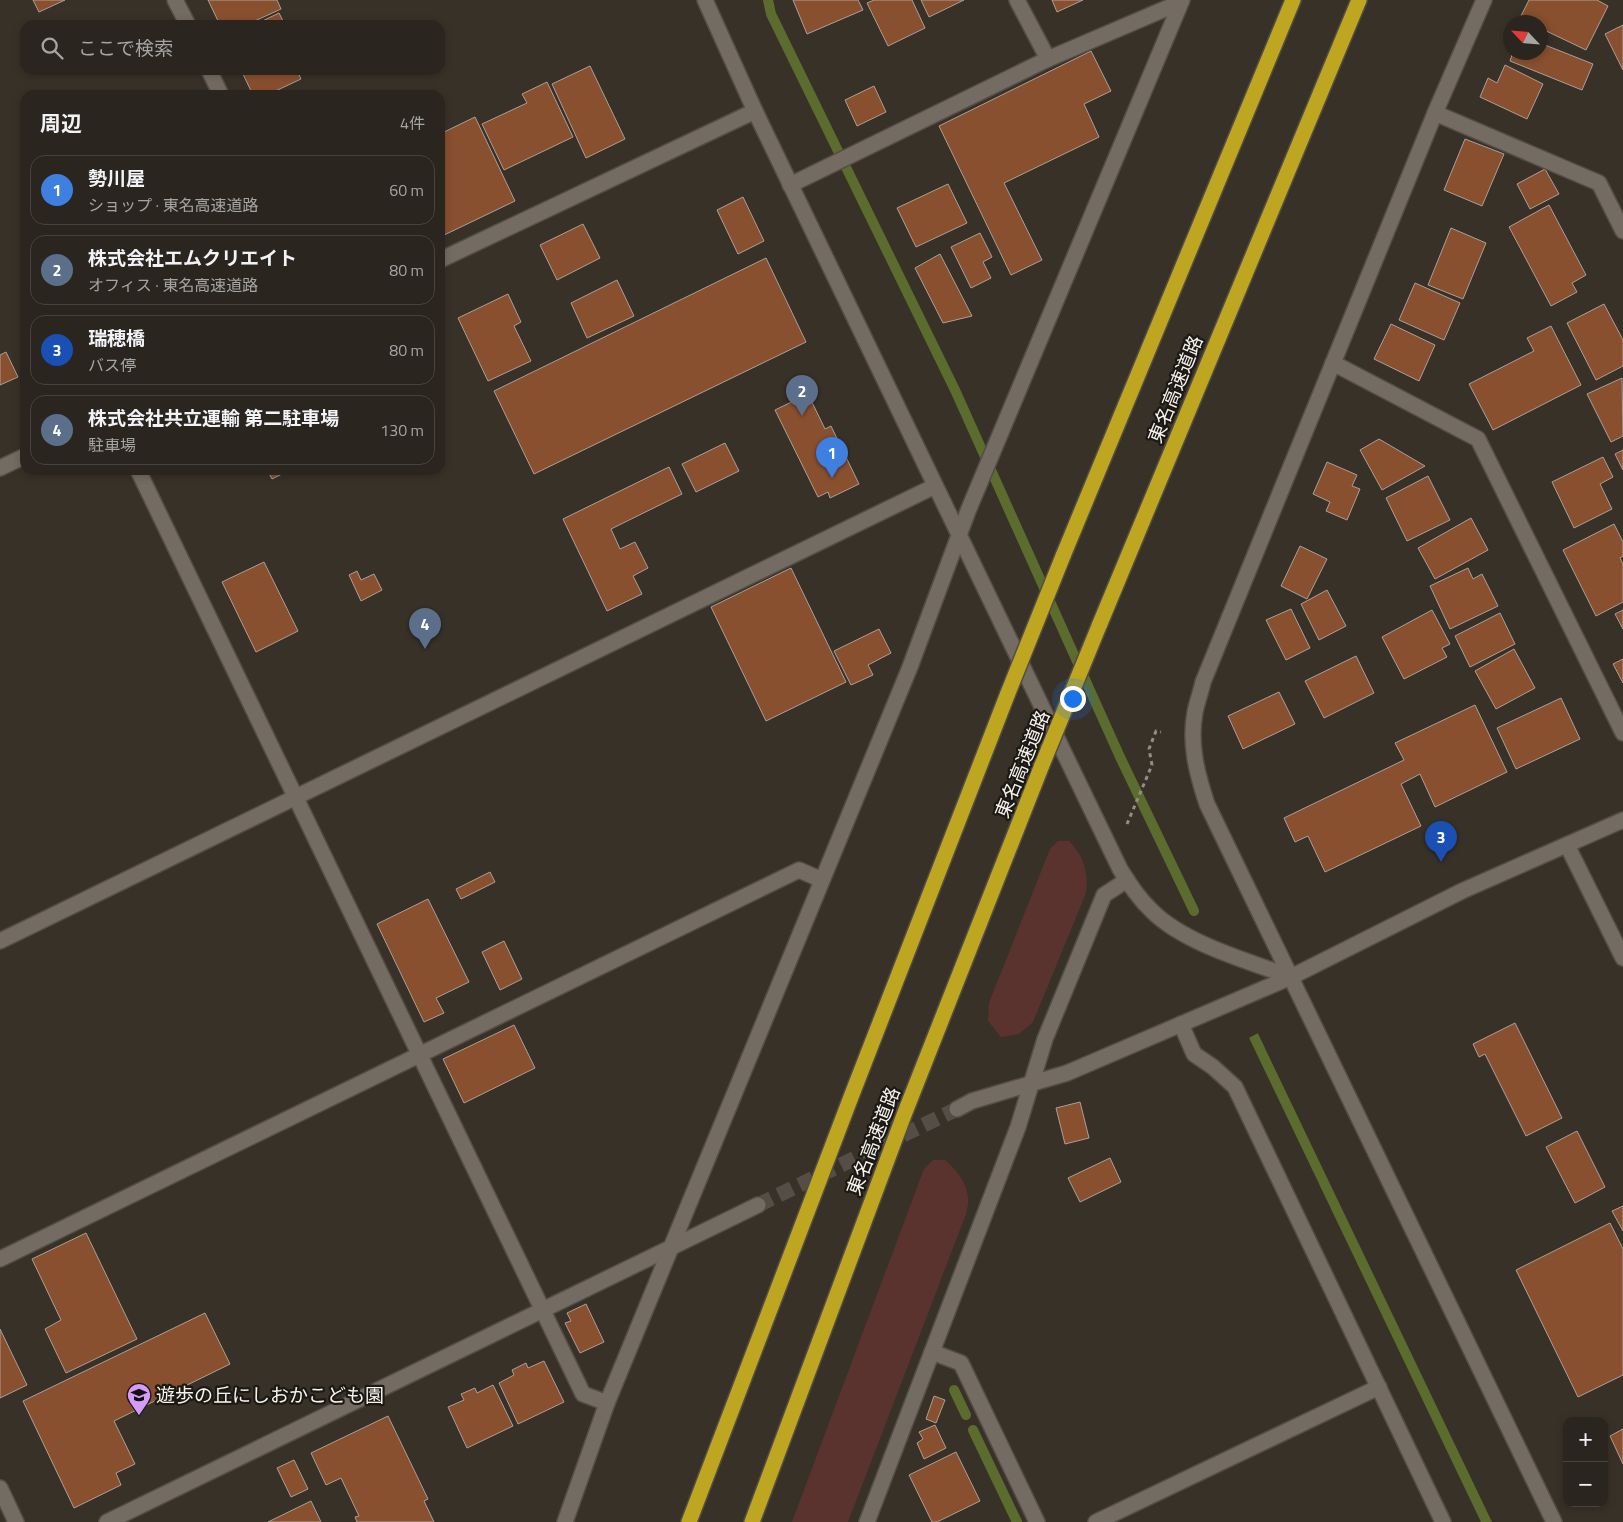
<!DOCTYPE html>
<html lang="ja">
<meta charset="utf-8">
<style>
:root{--surface:#2a251e;--page:#36312b;--text:#f1f3f6;--muted:#a5a5a4;--line:#46423c;--accent:#d69bfa}
body{margin:0;font-family:"Titillium Web","Noto Sans JP",sans-serif;background:var(--page);color:var(--text)}
.controls{position:absolute;right:15px;bottom:15px;display:grid;overflow:hidden;border-radius:10px;box-shadow:0 2px 8px #0003}
.controls button{width:45px;height:45px;display:grid;place-items:center;padding:0;border:0;border-bottom:1px solid var(--line);background:var(--surface);color:var(--text);font:25px sans-serif}
.compass{position:absolute;left:1503px;top:15px;width:45px;height:45px;border-radius:50%;background:var(--surface);box-shadow:0 2px 8px #0003;rotate:296deg}
.you{position:absolute;left:1072px;top:698px;width:18px;height:18px;margin:-12px;border:4px solid #fff;border-radius:50%;background:#1a73e8;box-shadow:0 0 0 8px #1a73e833}
.badge{display:grid;place-items:center;width:32px;height:32px;border-radius:50%;background:var(--accent);color:#fff;font-size:16px;font-weight:700}
.pin{position:absolute;translate:-50% -41px;filter:drop-shadow(0 1px 2px #0008)}
.pin::after{content:'';position:absolute;top:26px;width:18px;height:15px;background:inherit;clip-path:polygon(0 0,100% 0,50% 100%)}
.list{margin:0;padding:0;list-style:none}
h2{display:flex;justify-content:space-between;align-items:center;height:65px;margin:0;padding:0 20px;font-size:21px}
h2 small{font-size:16px;font-weight:400;color:var(--muted)}
.list li{display:grid;grid-template-columns:32px 1fr auto;gap:15px;align-items:center;box-sizing:border-box;height:70px;margin:0 10px 10px;padding:0 10px;border:1px solid var(--line);border-radius:15px}
.list b{display:block;font-size:19px;white-space:nowrap}
.list p{margin:0;font-size:16px;white-space:nowrap;color:var(--muted)}
.list em{font-size:16px;font-style:normal;color:var(--muted)}
.icon{flex:none;width:28px;height:28px;fill:none;stroke:currentColor;stroke-width:2;stroke-linecap:round;stroke-linejoin:round}
.map{position:relative;flex:none;width:1623px;height:1522px;overflow:hidden}
.search{position:absolute;background:var(--surface);box-shadow:0 2px 8px #0003;left:20px;top:20px;width:425px;height:55px;display:flex;align-items:center;gap:12px;box-sizing:border-box;padding:0 18px;border-radius:15px;color:var(--muted);font-size:19px}
.panel{position:absolute;background:var(--surface);box-shadow:0 2px 8px #0003;left:20px;top:90px;width:425px;height:385px;border-radius:15px}
.map>svg:first-child{display:block}
.green{fill:#5a332f}
.water{fill:#5b6c2e}
.pier{fill:#383128}
.lines{fill:none;stroke-linecap:round;stroke-linejoin:round}
.stream{stroke:#5b6c2e;stroke-width:10}
.building{fill:#89502f;stroke:#ac9f99}
.tertiary-tunnel{stroke:#554e46;stroke-width:15;stroke-dasharray:15 8;stroke-linecap:butt}
.minor-casing{stroke:#534d46;stroke-width:18}
.tertiary-casing{stroke:#534d46;stroke-width:18}
.motorway-casing{stroke:#534d46;stroke-width:18}
.path{stroke:#938d86;stroke-width:3;stroke-dasharray:4 4;stroke-linecap:butt}
.minor{stroke:#746c63;stroke-width:15}
.tertiary{stroke:#746c63;stroke-width:15}
.motorway{stroke:#bea621;stroke-width:15}
.motorway-bridge-casing{stroke:#534d46;stroke-width:18;stroke-linecap:butt}
.motorway-bridge{stroke:#bea621;stroke-width:15}
.labels{text-anchor:middle;stroke-width:4.5;stroke-linejoin:round;paint-order:stroke}
.street-label{font-size:19px;fill:#f7f3ed;stroke:#1c1915}
.poi-label{font-size:19px;fill:#f7f3ed;stroke:#1c1915;text-anchor:start}
</style>
<div class="map">
<svg width="1623" height="1522" viewBox="0 0 1623 1522">
<rect width="100%" height="100%" fill="#383128"/>
<g class="green">
<path d="M1058,841H1069C1083,855 1089,873 1086,893L1033,1022L1019,1034L1001,1037L988,1021L989,1003L1050,849Z"/>
<path d="M933,1160H945C956,1169 967,1183 968,1198C969,1203 967,1209 966,1214L848,1522H792L924,1169Z"/>
</g>
<polygon class="water" points="1193,898 1492,1522 1481,1522 1184,902"/>
<polygon class="pier" points="1192,896 1195,897 1260,1032 1247,1039 1182,903 1183,900"/>
<g class="lines">
<g class="stream">
<polyline points="768,0 771,14 955,390 1120,757 1194,911"/>
<polyline points="954,1390 966,1415"/>
<polyline points="973,1430 1017,1522"/>
</g>
</g>
<g class="building">
<polygon points="33,0 65,0 39,12"/>
<polygon points="208,0 277,0 281,9 246,25 220,25"/>
<polygon points="793,0 858,0 863,10 807,34"/>
<polygon points="874,0 912,0 925,28 888,46 867,3"/>
<polygon points="921,0 964,0 929,17"/>
<polygon points="1052,0 1083,0 1057,12"/>
<polygon points="1529,0 1597,0 1608,6 1586,50 1540,28 1540,22 1530,22 1520,18"/>
<polygon points="279,13 285,25 254,25"/>
<polygon points="1623,25 1623,70 1605,34"/>
<polygon points="1540,43 1593,64 1582,90 1510,61 1513,52 1540,52"/>
<polygon points="1091,51 1111,91 1084,104 1099,137 1004,183 1042,260 1011,275 939,126"/>
<polygon points="1505,65 1543,84 1527,119 1480,97 1488,78 1497,83"/>
<polygon points="590,66 625,139 586,158 552,84"/>
<polygon points="241,70 297,70 301,79 267,95 253,95"/>
<polygon points="547,82 573,137 504,170 482,124 527,103 522,94"/>
<polygon points="874,86 886,112 857,126 845,100"/>
<polygon points="475,117 515,201 440,237 440,134"/>
<polygon points="1465,139 1504,154 1482,206 1444,190"/>
<polygon points="1545,169 1559,194 1530,209 1517,184"/>
<polygon points="948,184 967,223 916,247 897,208"/>
<polygon points="743,197 764,241 738,254 717,210"/>
<polygon points="1549,205 1586,275 1572,283 1577,292 1551,306 1509,227"/>
<polygon points="583,224 600,258 557,280 540,245"/>
<polygon points="1451,228 1486,243 1463,299 1428,285"/>
<polygon points="980,233 992,257 983,262 991,278 971,288 951,247"/>
<polygon points="940,254 972,316 943,323 915,268"/>
<polygon points="766,258 806,342 534,474 494,391"/>
<polygon points="617,280 634,316 587,338 571,303"/>
<polygon points="1415,283 1460,303 1444,340 1399,320"/>
<polygon points="508,294 521,322 514,326 531,361 488,381 458,318"/>
<polygon points="1604,304 1623,340 1623,366 1596,380 1567,323"/>
<polygon points="1391,324 1435,345 1419,381 1374,359"/>
<polygon points="1551,326 1581,385 1493,430 1469,384 1534,351 1527,338"/>
<polygon points="6,352 18,377 0,385 0,355"/>
<polygon points="1622,378 1623,436 1611,442 1587,394"/>
<polygon points="808,394 825,429 831,426 859,484 830,498 828,492 818,497 775,410"/>
<polygon points="1379,439 1425,466 1382,490 1360,450"/>
<polygon points="725,443 739,471 696,492 682,464"/>
<polygon points="1623,450 1623,470 1615,454"/>
<polygon points="1603,457 1613,477 1600,484 1612,509 1574,528 1552,482"/>
<polygon points="1327,462 1357,475 1352,486 1360,489 1347,520 1326,511 1330,502 1313,494"/>
<polygon points="669,467 682,494 611,529 620,549 635,542 648,568 633,576 642,594 607,611 563,519"/>
<polygon points="267,470 290,470 272,479"/>
<polygon points="1428,476 1450,520 1407,541 1386,498"/>
<polygon points="1471,518 1488,550 1435,579 1418,548"/>
<polygon points="1614,524 1623,542 1623,556 1620,558 1623,564 1623,602 1596,616 1563,550"/>
<polygon points="1300,546 1327,559 1307,599 1281,586"/>
<polygon points="264,562 298,631 256,652 222,582"/>
<polygon points="791,568 846,682 766,721 711,607"/>
<polygon points="1468,568 1473,579 1482,574 1498,606 1450,629 1430,586"/>
<polygon points="357,571 361,580 374,574 382,590 361,601 349,575"/>
<polygon points="1327,590 1346,626 1319,640 1301,604"/>
<polygon points="1291,609 1310,648 1286,660 1266,620"/>
<polygon points="1432,610 1450,644 1442,648 1447,657 1404,679 1382,637"/>
<polygon points="1623,610 1623,629 1615,614"/>
<polygon points="1500,613 1515,644 1470,667 1455,636"/>
<polygon points="879,629 891,653 868,665 873,675 851,685 834,651"/>
<polygon points="1514,649 1535,688 1496,709 1475,671"/>
<polygon points="1356,656 1374,693 1324,718 1305,681"/>
<polygon points="1623,659 1623,683 1613,664"/>
<polygon points="1279,692 1295,724 1243,749 1228,716"/>
<polygon points="1561,698 1580,739 1516,769 1497,728"/>
<polygon points="1475,705 1507,772 1435,807 1420,774 1401,784 1421,826 1325,872 1308,836 1295,842 1284,818 1404,760 1395,743"/>
<polygon points="490,872 495,882 461,899 456,889"/>
<polygon points="428,899 469,982 436,998 444,1013 424,1022 377,924"/>
<polygon points="504,941 522,979 500,990 482,952"/>
<polygon points="1515,1023 1562,1118 1526,1136 1485,1054 1479,1057 1473,1044"/>
<polygon points="514,1025 535,1068 464,1103 443,1059"/>
<polygon points="1080,1102 1089,1138 1065,1144 1056,1108"/>
<polygon points="1577,1131 1605,1187 1575,1203 1546,1147"/>
<polygon points="1110,1158 1121,1182 1080,1202 1068,1178"/>
<polygon points="1623,1206 1623,1231 1612,1211"/>
<polygon points="1610,1223 1623,1249 1623,1375 1578,1397 1516,1270"/>
<polygon points="86,1233 137,1339 66,1373 45,1329 61,1320 32,1259"/>
<polygon points="586,1304 604,1342 580,1353 565,1323 571,1321 567,1313"/>
<polygon points="205,1313 230,1364 114,1421 135,1464 116,1473 121,1485 74,1508 23,1401"/>
<polygon points="0,1329 27,1385 0,1398"/>
<polygon points="544,1361 564,1402 518,1424 499,1383 514,1375 512,1370 526,1363 528,1368"/>
<polygon points="493,1385 513,1426 467,1448 448,1407 464,1400 461,1394 475,1388 477,1393"/>
<polygon points="934,1396 945,1400 936,1423 926,1419"/>
<polygon points="388,1416 428,1499 424,1501 434,1522 357,1522 355,1517 359,1516 341,1478 326,1485 311,1453"/>
<polygon points="935,1425 946,1448 924,1459 917,1443 923,1439 919,1432"/>
<polygon points="1623,1429 1623,1464 1610,1436"/>
<polygon points="956,1452 980,1501 937,1522 932,1522 909,1475"/>
<polygon points="294,1460 308,1489 291,1497 277,1468"/>
<polygon points="311,1501 321,1522 268,1522"/>
</g>
<g class="lines">
<polyline class="tertiary-tunnel" points="758,1205 957,1109"/>
<g class="minor-casing">
<g id="minor">
<polyline points="175,0 188,25"/>
<polyline points="1017,0 1048,59"/>
<polyline points="209,70 221,95"/>
<polyline points="1435,113 1599,183 1623,231"/>
<polyline points="790,185 1048,59 1181,2"/>
<polyline points="1333,363 1478,439 1623,733"/>
<polyline points="138,470 583,1394 607,1403"/>
<polyline points="1567,845 1623,958"/>
<polyline points="0,941 935,486"/>
<polyline points="0,1259 799,870 822,880"/>
<polyline points="932,1352 961,1363 1037,1522"/>
<polyline points="0,1488 16,1522"/>
<polyline points="107,1522 670,1248"/>
<polyline points="565,1522 607,1403 910,667 968,511 1182,0"/>
<polyline points="867,1522 1018,1127 1045,1039 1104,895 1127,880"/>
<polyline points="1096,1522 1379,1387"/>
</g>
</g>
<g class="tertiary-casing">
<g id="tertiary">
<path d="M705,0L755,111L1120,869C1130,885 1139,899 1153,912C1186,944 1248,961 1291,977"/>
<path d="M1484,0L1435,113L1203,682C1201,692 1197,702 1195,712C1189,744 1197,774 1207,804L1554,1522"/>
<polyline points="440,260 755,111"/>
<polyline points="0,468 25,456"/>
<polyline points="1181,1024 1194,1054 1213,1067 1235,1087 1443,1522"/>
<polyline points="957,1109 972,1101 1067,1073 1291,977 1462,891 1623,820"/>
<polyline points="670,1248 758,1205"/>
</g>
</g>
<g class="motorway-casing">
<g id="motorway">
<polyline points="1063,556 1293,0"/>
<polyline points="1099,626 1359,0"/>
<polyline points="689,1522 851,1097 1008,693"/>
<polyline points="752,1522 904,1115 1042,765"/>
</g>
</g>
<polyline class="path" points="1127,824 1152,765 1149,749 1156,731 1161,732"/>
<use href="#minor" class="minor"/>
<use href="#tertiary" class="tertiary"/>
<use href="#motorway" class="motorway"/>
<g class="motorway-bridge-casing">
<g id="motorway-bridge">
<polyline points="1008,693 1063,556"/>
<polyline points="1042,765 1099,626"/>
</g>
</g>
<use href="#motorway-bridge" class="motorway-bridge"/>
</g>
<defs>
<g id="school-pin" transform="scale(1.25)"><path d="M0 17L-7.5 6A9.5 9.5 0 1 1 7.5 6Z" fill="#d69bfa" stroke="#1c1915"/><path d="M0-5L7-2L0 1L-7-2ZM-4 1L0 2.5L4 1V4Q0 6-4 4Z" fill="#111"/></g>
</defs>
<g fill-rule="evenodd">
<use href="#school-pin" x="139" y="1395"/>
</g>
<g class="labels">
<g class="street-label">
<text transform="translate(1175 389) rotate(-68)" y="7">東名高速道路</text>
<text transform="translate(1022 764) rotate(-68)" y="7">東名高速道路</text>
<text transform="translate(873 1141) rotate(-69)" y="7">東名高速道路</text>
</g>
<g class="poi-label">
<text x="156" y="1402">遊歩の丘にしおかこども園</text>
</g>
</g>
</svg>
<div class="controls">
<button>+</button>
<button>−</button>
</div>
<svg class="compass" viewBox="-18 -18 36 36"><path d="M0-13l5 13h-10z" fill="#e53935"/><path d="M0 13l5-13h-10z" fill="#a5a5a4"/></svg>
<div class="you"></div>
<div class="pin badge" style="left:832px;top:478px;background:#3f7fe0">1</div>
<div class="pin badge" style="left:802px;top:416px;background:#5c6f8a">2</div>
<div class="pin badge" style="left:1441px;top:862px;background:#1a4fb4">3</div>
<div class="pin badge" style="left:425px;top:649px;background:#5c6f8a">4</div>
<div class="search"><svg class="icon" aria-label="search" viewBox="0 0 24 24"><circle cx="10" cy="10" r="6"/><path d="M15 15l6 6"/></svg>ここで検索</div>
<section class="panel">
<h2>周辺<small>4件</small></h2>
<ul class="list">
<li><span class="badge" style="background:#3f7fe0">1</span><div><b>勢川屋</b><p>ショップ · 東名高速道路</p></div><em>60 m</em></li>
<li><span class="badge" style="background:#5c6f8a">2</span><div><b>株式会社エムクリエイト</b><p>オフィス · 東名高速道路</p></div><em>80 m</em></li>
<li><span class="badge" style="background:#1a4fb4">3</span><div><b>瑞穂橋</b><p>バス停</p></div><em>80 m</em></li>
<li><span class="badge" style="background:#5c6f8a">4</span><div><b>株式会社共立運輸 第二駐車場</b><p>駐車場</p></div><em>130 m</em></li>
</ul>
</section>
</div>
